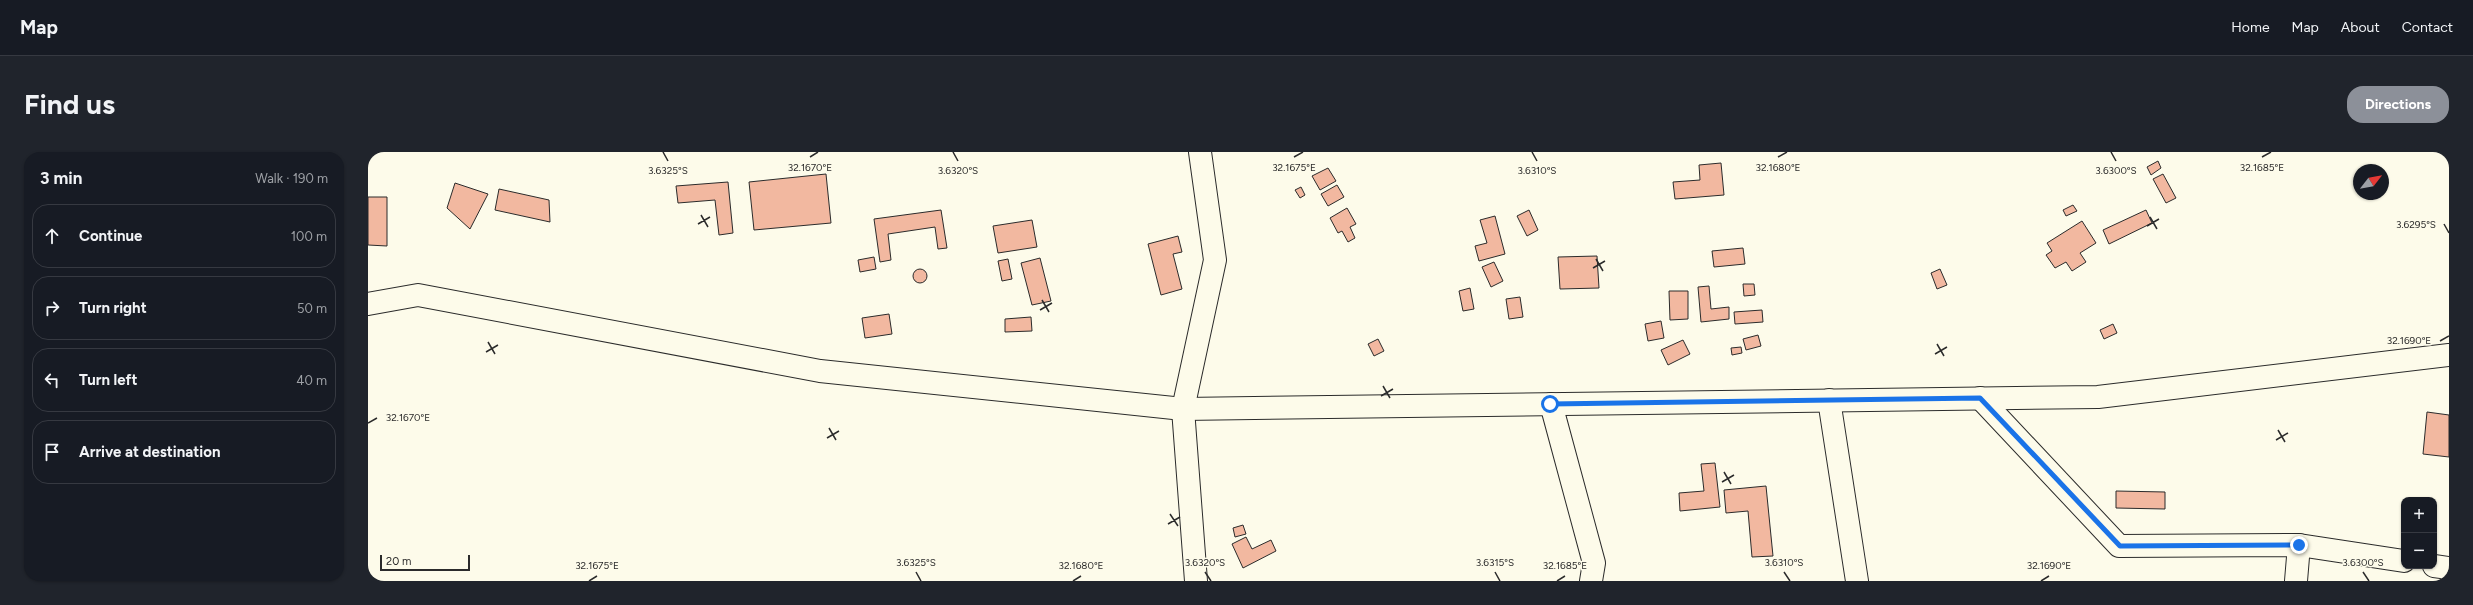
<!DOCTYPE html>
<meta charset="utf-8">
<style>
:root{--surface:#171b24;--page:#20242c;--text:#f1f3f6;--muted:#9ea1a6;--line:#363941;--accent:#8c9099}
body{margin:0;font-family:Figtree,sans-serif;background:var(--page);color:var(--text)}
.controls{position:absolute;right:12px;bottom:12px;display:grid;overflow:hidden;border-radius:8px;box-shadow:0 1px 3px #0004}
.controls button{width:36px;height:36px;display:grid;place-items:center;padding:0;border:0;border-bottom:1px solid var(--line);background:var(--surface);color:var(--text);font:20px sans-serif}
.compass{position:absolute;left:1985px;top:12px;width:36px;height:36px;border-radius:50%;background:var(--surface);box-shadow:0 1px 3px #0004;rotate:59deg}
.scale{position:absolute;left:12px;bottom:10px;width:90px;box-sizing:border-box;padding-left:4px;border:2px solid #2b2b2b;border-top:0;font-size:11px;line-height:14px;white-space:nowrap;color:#2b2b2b;-webkit-text-stroke:3px #fdfbea;paint-order:stroke}
.stop{position:absolute;width:12px;height:12px;margin:-9px;border:3px solid #1a73e8;border-radius:50%;background:#fff}
.stop.end{background:#1a73e8;border-color:#fff;box-shadow:0 1px 4px #0008}
.list{margin:0;padding:0;list-style:none}
h2{display:flex;justify-content:space-between;align-items:center;height:52px;margin:0;padding:0 16px;font-size:17px}
h2 small{font-size:13px;font-weight:400;color:var(--muted)}
.list li{display:grid;grid-template-columns:26px 1fr auto;gap:12px;align-items:center;box-sizing:border-box;height:64px;margin:0 8px 8px;padding:0 8px;border:1px solid var(--line);border-radius:16px}
.list b{display:block;font-size:15px;white-space:nowrap}
.list em{font-size:13px;font-style:normal;color:var(--muted)}
.icon{flex:none;width:22px;height:22px;fill:none;stroke:currentColor;stroke-width:2;stroke-linecap:round;stroke-linejoin:round}
.map{position:relative;flex:none;width:2081px;height:429px;overflow:hidden;border-radius:16px}
header{display:flex;align-items:center;gap:24px;box-sizing:border-box;height:56px;padding:0 20px;background:var(--surface);border-bottom:1px solid var(--line)}
header strong{font-size:19px}
nav{display:flex;gap:22px;margin-inline-start:auto;font-size:14px}
.intro{display:flex;align-items:center;justify-content:space-between;box-sizing:border-box;height:96px;padding:0 24px}
h1{margin:0;font-size:28px}
.button{padding:10px 18px;border-radius:16px;background:var(--accent);color:#fff;font-size:14px;font-weight:700}
main{display:flex;gap:24px;padding:0 24px}
aside{flex:1;background:var(--surface);border-radius:16px;box-shadow:0 1px 3px #0004}
.map>svg:first-child{display:block}
.building{fill:#f2b8a0;stroke:#2b2b2b}
.lines{fill:none;stroke-linecap:round;stroke-linejoin:round}
.street-casing{stroke:#2b2b2b;stroke-width:24}
.street{stroke:#fdfbea;stroke-width:22}
.route{stroke:#1a73e8;stroke-width:5}
.ticks{fill:none;stroke:#2b2b2b;stroke-width:1.5}
.ticks-label{font-size:10px;text-anchor:middle;fill:#2b2b2b;stroke:#fdfbea;stroke-width:3;stroke-linejoin:round;paint-order:stroke}
</style>
<header>
<strong>Map</strong>
<nav><a>Home</a><a>Map</a><a>About</a><a>Contact</a></nav>
</header>
<div class="intro"><h1>Find us</h1><a class="button">Directions</a></div>
<main>
<aside>
<h2>3 min<small>Walk · 190 m</small></h2>
<ul class="list">
<li><svg class="icon" aria-label="ahead" viewBox="0 0 24 24"><path d="M12 20V5M6 11l6-6 6 6"/></svg><div><b>Continue</b></div><em>100 m</em></li>
<li><svg class="icon" aria-label="right" viewBox="0 0 24 24"><path d="M7 20v-9h11M14 6l5 5-5 5"/></svg><div><b>Turn right</b></div><em>50 m</em></li>
<li><svg class="icon" aria-label="left" viewBox="0 0 24 24"><path d="M17 20v-9H6M10 6l-5 5 5 5"/></svg><div><b>Turn left</b></div><em>40 m</em></li>
<li><svg class="icon" aria-label="arrive" viewBox="0 0 24 24"><path d="M6 21V4h12l-3 4 3 4H6"/></svg><div><b>Arrive at destination</b></div></li>
</ul>
</aside>
<div class="map">
<svg width="2081" height="429" viewBox="0 0 2081 429">
<rect width="100%" height="100%" fill="#fdfbea"/>
<g class="building">
<polygon points="1790,9 1793,16 1783,23 1779,15"/>
<polygon points="1353,11 1356,43 1307,47 1305,30 1332,28 1331,13"/>
<polygon points="960,16 968,29 952,38 944,24"/>
<polygon points="458,22 463,71 386,78 381,30"/>
<polygon points="1795,22 1808,46 1798,51 1785,27"/>
<polygon points="360,30 365,81 351,83 347,48 310,51 308,34"/>
<polygon points="87,31 120,42 102,77 79,56"/>
<polygon points="969,33 976,45 960,54 953,42"/>
<polygon points="933,35 937,43 932,46 927,38"/>
<polygon points="131,37 181,48 182,70 127,58"/>
<polygon points="0,45 19,45 19,94 0,93"/>
<polygon points="1705,53 1709,59 1698,64 1695,58"/>
<polygon points="979,56 988,72 982,75 987,86 980,90 974,79 970,81 962,66"/>
<polygon points="573,58 579,96 570,97 567,75 520,82 523,108 512,110 506,67"/>
<polygon points="1161,58 1170,78 1159,84 1149,64"/>
<polygon points="1778,58 1784,71 1741,92 1735,78"/>
<polygon points="1127,64 1137,102 1111,109 1107,94 1119,91 1112,68"/>
<polygon points="664,68 669,95 630,101 625,74"/>
<polygon points="1714,69 1728,91 1712,101 1718,110 1704,119 1698,110 1687,116 1678,103 1684,99 1679,91"/>
<polygon points="810,84 814,100 805,102 814,137 793,143 780,92"/>
<polygon points="1375,96 1377,112 1346,115 1344,99"/>
<polygon points="1229,104 1231,136 1192,137 1190,105"/>
<polygon points="506,105 508,117 492,120 490,108"/>
<polygon points="672,106 683,149 664,153 653,111"/>
<polygon points="640,107 644,127 634,129 630,109"/>
<polygon points="1126,110 1135,129 1123,135 1114,115"/>
<circle cx="552" cy="124" r="7"/>
<polygon points="1572,117 1579,133 1569,137 1563,121"/>
<polygon points="1375,132 1386,132 1387,143 1376,144"/>
<polygon points="1341,134 1343,157 1361,155 1361,167 1333,170 1330,135"/>
<polygon points="1102,136 1106,157 1095,159 1091,139"/>
<polygon points="1301,139 1320,139 1320,167 1302,168"/>
<polygon points="1152,145 1155,165 1141,167 1138,147"/>
<polygon points="1394,158 1395,170 1367,172 1366,160"/>
<polygon points="521,162 524,182 497,186 494,166"/>
<polygon points="663,165 664,179 637,180 637,167"/>
<polygon points="1293,169 1296,186 1280,189 1277,172"/>
<polygon points="1745,172 1749,181 1736,187 1732,178"/>
<polygon points="1390,183 1393,194 1378,198 1375,187"/>
<polygon points="1010,187 1016,199 1006,204 1000,192"/>
<polygon points="1315,188 1322,202 1300,213 1293,198"/>
<polygon points="1373,195 1374,201 1364,203 1363,196"/>
<polygon points="2059,260 2081,263 2081,305 2055,302"/>
<polygon points="1347,311 1352,355 1312,359 1311,341 1336,339 1333,312"/>
<polygon points="1398,334 1405,404 1384,405 1380,359 1358,361 1356,338"/>
<polygon points="1748,339 1797,340 1797,357 1748,356"/>
<polygon points="875,373 878,382 867,385 865,376"/>
<polygon points="878,385 884,397 903,388 908,399 875,416 864,392"/>
</g>
<g class="lines">
<g class="street-casing">
<g id="street">
<polyline points="0,152 50,143 452,219 815,257 1730,245 2081,203"/>
<polyline points="1612,246 1751,394 1931,393 1928,429"/>
<polyline points="1461,248 1489,429"/>
<polyline points="1183,252 1226,411 1223,429"/>
<polyline points="1931,393 2036,409"/>
<polyline points="2066,414 2081,416"/>
<polyline points="828,429 815,257 847,108 832,0"/>
</g>
</g>
<use href="#street" class="street"/>
</g>
<g class="lines">
<polyline class="route" points="1182,252 1612,246 1752,394 1931,393"/>
</g>
<path class="ticks" d="M295,0L300,9M585,0L590,9M1164,0L1169,9M1743,0L1748,9M442,5L450,0M926,5L935,0M1410,5L1419,0M1894,5L1903,0M333,63L340,75M1782,65L1789,77M330,72L342,65M2076,72L2081,81M1779,74L1791,67M1228,107L1235,119M1225,116L1237,109M674,148L681,160M672,158L684,151M2072,189L2081,184M120,190L127,202M1569,192L1576,204M118,200L130,193M1567,202L1579,195M1015,234L1022,246M1013,244L1025,237M0,271L9,266M461,276L468,288M1910,278L1917,290M459,286L471,279M1908,288L1920,281M1356,320L1363,332M1354,330L1366,323M802,362L810,374M800,372L812,365M548,420L553,429M837,420L843,429M1127,420L1132,429M1416,420L1422,429M1995,420L2001,429M221,429L229,424M705,429L713,424M1189,429L1197,424M1673,429L1681,424"/>
<g class="ticks-label">
<text x="1410" y="19">32.1680°E</text>
<text x="442" y="19">32.1670°E</text>
<text x="926" y="19">32.1675°E</text>
<text x="1894" y="19">32.1685°E</text>
<text x="300" y="22">3.6325°S</text>
<text x="590" y="22">3.6320°S</text>
<text x="1169" y="22">3.6310°S</text>
<text x="1748" y="22">3.6300°S</text>
<text x="2048" y="76">3.6295°S</text>
<text x="2041" y="192">32.1690°E</text>
<text x="40" y="269">32.1670°E</text>
<text x="548" y="414">3.6325°S</text>
<text x="837" y="414">3.6320°S</text>
<text x="1127" y="414">3.6315°S</text>
<text x="1416" y="414">3.6310°S</text>
<text x="1995" y="414">3.6300°S</text>
<text x="229" y="417">32.1675°E</text>
<text x="713" y="417">32.1680°E</text>
<text x="1197" y="417">32.1685°E</text>
<text x="1681" y="417">32.1690°E</text>
</g>
</svg>
<div class="controls">
<button>+</button>
<button>−</button>
</div>
<svg class="compass" viewBox="-18 -18 36 36"><path d="M0-13l5 13h-10z" fill="#e53935"/><path d="M0 13l5-13h-10z" fill="#9ea1a6"/></svg>
<div class="scale">20 m</div>
<div class="stop" style="left:1182px;top:252px"></div>
<div class="stop end" style="left:1931px;top:393px"></div>
</div>
</main>
